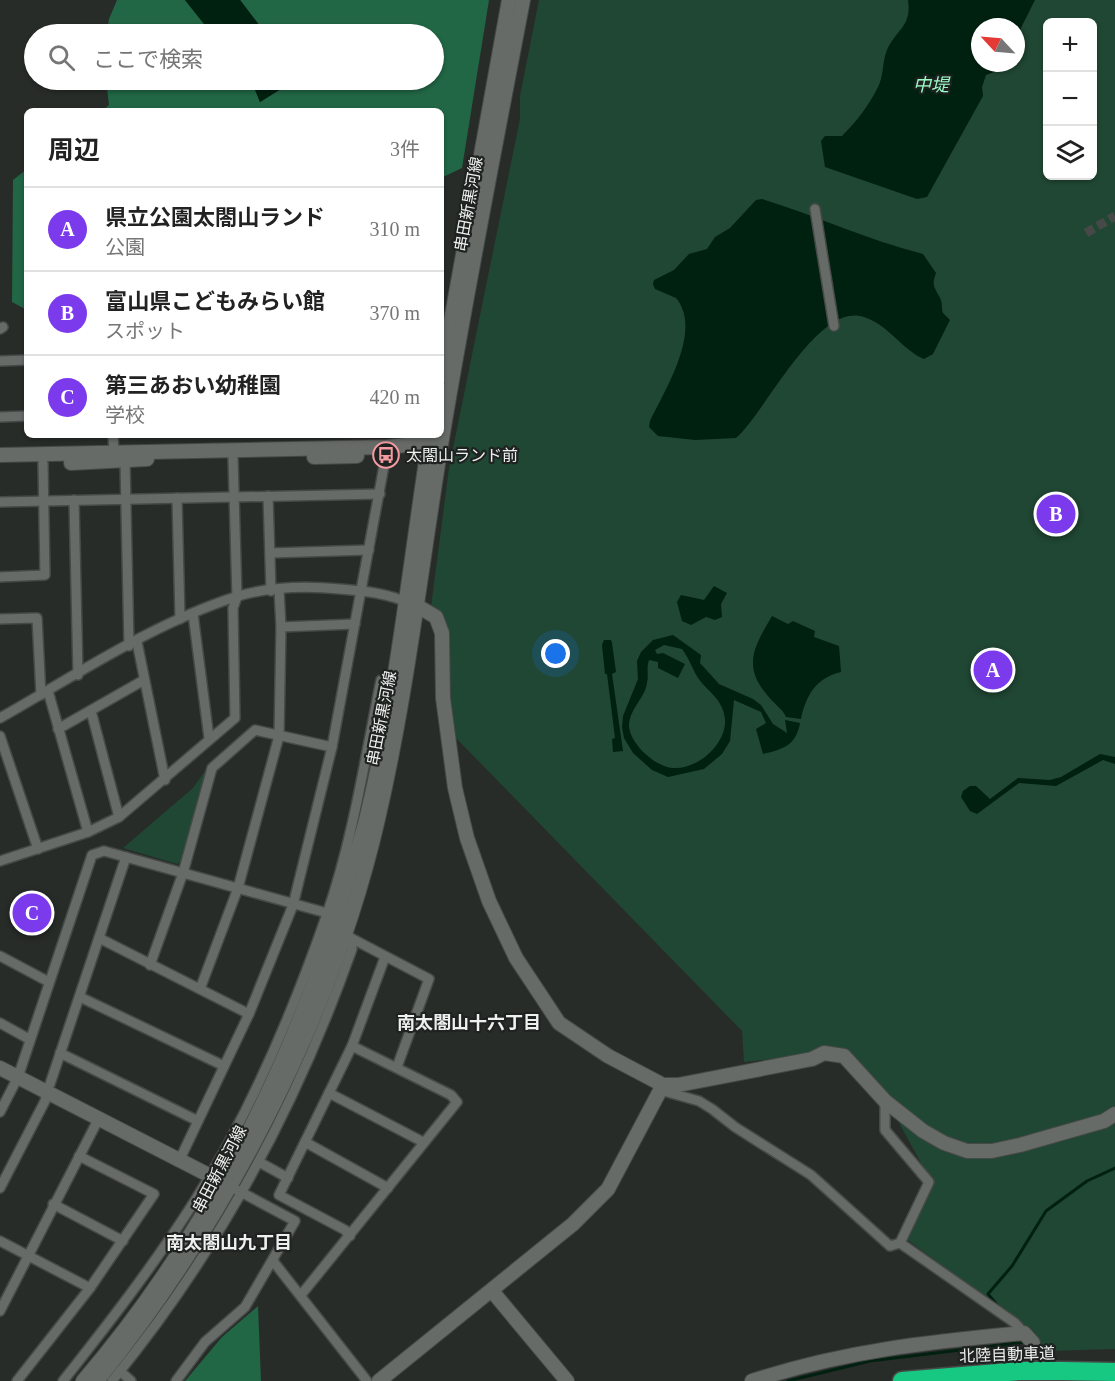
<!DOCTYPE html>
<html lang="ja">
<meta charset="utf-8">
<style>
:root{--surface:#fff;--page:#f2f2f2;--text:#222;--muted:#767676;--line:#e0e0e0;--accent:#7c3aed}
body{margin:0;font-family:"Times New Roman","Noto Sans JP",serif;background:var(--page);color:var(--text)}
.controls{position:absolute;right:18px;top:18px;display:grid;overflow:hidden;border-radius:9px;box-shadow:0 2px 4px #0004}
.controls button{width:54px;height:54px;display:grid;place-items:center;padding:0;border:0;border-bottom:2px solid var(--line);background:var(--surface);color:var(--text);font:30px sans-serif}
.compass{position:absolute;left:971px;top:18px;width:54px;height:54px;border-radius:50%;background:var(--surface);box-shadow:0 2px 4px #0004;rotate:296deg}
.you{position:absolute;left:556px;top:654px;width:21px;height:21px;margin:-15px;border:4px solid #fff;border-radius:50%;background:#1a73e8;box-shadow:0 0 0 9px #1a73e833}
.badge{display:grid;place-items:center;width:39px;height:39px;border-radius:50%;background:var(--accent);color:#fff;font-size:20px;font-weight:700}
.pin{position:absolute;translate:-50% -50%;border:3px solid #fff;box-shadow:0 2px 6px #0006}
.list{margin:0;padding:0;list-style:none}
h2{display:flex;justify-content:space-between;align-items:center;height:78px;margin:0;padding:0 24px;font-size:26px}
h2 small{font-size:20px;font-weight:400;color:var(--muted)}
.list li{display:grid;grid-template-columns:39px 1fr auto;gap:18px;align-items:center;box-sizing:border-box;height:84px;padding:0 24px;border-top:2px solid var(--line)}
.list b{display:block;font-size:22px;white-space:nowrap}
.list p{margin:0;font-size:20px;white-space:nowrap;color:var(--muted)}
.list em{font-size:20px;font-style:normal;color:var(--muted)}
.icon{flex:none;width:33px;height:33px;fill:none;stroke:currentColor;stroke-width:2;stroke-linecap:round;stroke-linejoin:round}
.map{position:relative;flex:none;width:1115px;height:1381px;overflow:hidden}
.search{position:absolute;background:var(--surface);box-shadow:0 2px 4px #0004;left:24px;top:24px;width:420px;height:66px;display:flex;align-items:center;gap:15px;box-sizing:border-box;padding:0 21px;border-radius:33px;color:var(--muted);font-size:22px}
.panel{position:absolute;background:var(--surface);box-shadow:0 2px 4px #0004;left:24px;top:108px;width:420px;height:330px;border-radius:9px}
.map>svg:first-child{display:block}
.green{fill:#204733;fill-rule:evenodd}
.forest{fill:#216645}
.water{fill:#002010;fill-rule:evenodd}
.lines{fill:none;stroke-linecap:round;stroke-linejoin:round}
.stream{stroke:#002010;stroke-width:3}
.street-tunnel{stroke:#464947;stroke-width:9;stroke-dasharray:9 4.5;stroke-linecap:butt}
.street-casing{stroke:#454947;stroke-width:12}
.secondary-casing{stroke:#454947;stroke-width:16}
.highway-casing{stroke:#454947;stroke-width:21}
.street{stroke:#676b68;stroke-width:9}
.secondary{stroke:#676b68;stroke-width:14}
.highway{stroke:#17c883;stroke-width:18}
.highway-bridge-casing{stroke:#454947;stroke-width:21;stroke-linecap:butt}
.highway-bridge{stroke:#17c883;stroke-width:18}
.labels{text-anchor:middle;stroke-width:4.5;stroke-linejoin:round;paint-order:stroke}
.street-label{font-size:16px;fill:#edf0ee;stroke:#1e2220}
.poi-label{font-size:16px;fill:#edf0ee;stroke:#1e2220;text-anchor:start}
.water-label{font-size:18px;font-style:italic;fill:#9bfbc7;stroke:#1e2220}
.neighbourhood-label{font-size:18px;font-weight:bold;fill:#edf0ee;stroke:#1e2220}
</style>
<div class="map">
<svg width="1115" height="1381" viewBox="0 0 1115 1381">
<rect width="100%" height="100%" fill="#282c29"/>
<g class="green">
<path d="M539,0H1115V1349L1044,1351L1025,1326L905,1238L932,1183L892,1110L891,1100L851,1053H824L744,1062L742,1031L455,737L448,697V632L442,612L431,607L449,468L520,119V96ZM1048,22H1092V176H1048ZM980,27H1016V63H980Z"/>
<polygon points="208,767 181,861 177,864 123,848 193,788"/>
</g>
<g class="forest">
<polygon points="117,0 185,0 212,34 107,34 109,19"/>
<polygon points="240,0 489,0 462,168 441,178 441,111 102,111 109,105 106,80 251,80 260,102 284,87 286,80 434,80 434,34 266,34"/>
<polygon points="27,169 27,310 12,302 13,180"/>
<polygon points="258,1306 261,1381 185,1381 222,1337"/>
</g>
<g class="water">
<polygon points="185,0 240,0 266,34 212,34"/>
<path d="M908,0H1035L1016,38V27H980V63H1002L997,71L986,75L982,87L983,96L927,197L917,199L825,167L821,141L825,136H842C857,121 869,105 878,87C884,76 882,62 887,50C896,29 912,27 908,0Z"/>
<polygon points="251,80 286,80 284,87 260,102"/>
<path d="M762,199C817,216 868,240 923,254L936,273C931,286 935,288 940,298C943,303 941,308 943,313L950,320L933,354L924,359C901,349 889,325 864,317C818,301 765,413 736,438L695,440L658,436L649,427L650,421C665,390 703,330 676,298L655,289L653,284L654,280L674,270L689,254L707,249L715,237L730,228L756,200Z"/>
<polygon points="714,586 727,593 721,604 722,617 715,620 706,617 691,625 682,621 677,602 681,595 704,600"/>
<path d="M772,616L788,624L793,621L815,631L814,637L839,646L841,672C816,678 806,695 801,719L786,717C783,709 773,703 768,696C742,666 754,647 772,616Z"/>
<path d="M673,635L701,655L700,663L719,684L753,699L761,705L773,724L787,733L785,720L800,723C796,745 784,749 763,754L756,729L766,723L761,712L734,700L730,741L722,754L704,769L668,777L652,770L633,753L624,738L622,727L623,716L638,679L637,661L641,652L653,640ZM664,645L682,649C689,658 692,668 698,678C708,692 723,699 725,719C727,744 697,770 673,768C655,767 629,743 629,725C630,708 645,698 647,683C649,675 646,668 649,660L658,662V668L678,678L685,664L663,653L657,654L655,650Z"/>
<polygon points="604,640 611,640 612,643 616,672 612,674 623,751 613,752 612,739 615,738 607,674 605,674 602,645"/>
<polygon points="1100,754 1115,757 1115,764 1103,760 1056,786 1019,783 977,814 970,811 961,797 963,791 970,786 976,786 990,799 1018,778 1050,780 1061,777"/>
</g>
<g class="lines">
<g class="stream">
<polyline points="998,1306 988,1294 1012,1266 1046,1211 1087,1181 1115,1168"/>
<polyline points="788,1381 870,1361 1026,1342"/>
</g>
<polyline class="street-tunnel" points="1086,233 1115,216"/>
<g class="street-casing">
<g id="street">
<polyline points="815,209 834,326"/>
<polyline points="0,329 3,327"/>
<polyline points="0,361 27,360"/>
<polyline points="0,417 27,416"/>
<polyline points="113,435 114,452"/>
<polyline points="125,462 129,646"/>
<polyline points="268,496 271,591"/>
<polyline points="177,498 180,619"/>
<polyline points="74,500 78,675"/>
<polyline points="0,502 380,494"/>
<polyline points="270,553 369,550"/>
<polyline points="0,577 45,575 43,463"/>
<polyline points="279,590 281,627"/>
<polyline points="193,614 209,738"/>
<polyline points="0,619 37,618 41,695"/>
<polyline points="137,642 165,780"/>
<polyline points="48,691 88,832"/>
<polyline points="91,711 119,817"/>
<path d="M0,718C76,675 152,624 235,597C267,587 307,586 340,589C364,591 388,593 411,604"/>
<polyline points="58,729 144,680"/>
<polyline points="0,736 38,849"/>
<polyline points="332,747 386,455"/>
<polyline points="0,861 88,832 119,817 235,718 233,608 237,597 233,458"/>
<polyline points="347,936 429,979 397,1067"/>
<polyline points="99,938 249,1014"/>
<polyline points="0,956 49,982"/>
<polyline points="150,965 183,873 212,768 255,730 332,747 293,905 249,1014 180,1159"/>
<polyline points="200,989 238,888 279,736 281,627 355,624"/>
<polyline points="80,997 224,1066"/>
<polyline points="0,1023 29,1039"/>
<polyline points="60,1053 198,1121"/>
<polyline points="50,1084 126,857"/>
<polyline points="660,1090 699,1101 712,1109 735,1127 811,1175 890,1246 900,1243 1015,1323 1024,1333"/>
<polyline points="329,1093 423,1142"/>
<polyline points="885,1101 885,1130 929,1182 900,1243"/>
<polyline points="0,1112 18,1077 92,855 104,851 327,913"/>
<polyline points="305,1142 388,1188"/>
<polyline points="259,1162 288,1178"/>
<polyline points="0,1188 45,1101 47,1092"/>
<polyline points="53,1204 123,1241"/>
<polyline points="350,1236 345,1230 279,1195 352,1046 385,957"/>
<polyline points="0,1241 90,1288"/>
<polyline points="273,1261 367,1381"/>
<polyline points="301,1295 457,1102 451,1095 352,1046"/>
<polyline points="0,1311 99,1118"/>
<polyline points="120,1371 131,1381"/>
<polyline points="17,1381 90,1288 154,1194 79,1156"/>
<path d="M63,1381C109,1323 154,1265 194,1202C250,1114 293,1012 327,914C353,839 365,758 381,680"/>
<path d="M112,1381C217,1253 297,1105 352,949L351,938"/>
<polyline points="176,1381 205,1342 245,1307 295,1221 237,1190"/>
</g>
</g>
<g class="secondary-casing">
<g id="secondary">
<polyline points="441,376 509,0"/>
<polyline points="0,455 387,447 435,442"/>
<polyline points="314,457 357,456"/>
<polyline points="71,463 147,459"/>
<polyline points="419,607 436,617 442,633 443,698 455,788 467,838 489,901 516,958 559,1023 608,1056 663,1085 678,1085 812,1059 824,1053 844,1056 885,1101 923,1131 944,1143 967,1151 992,1151 1020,1145 1104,1121 1115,1114"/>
<polyline points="0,1068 228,1185"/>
<polyline points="492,1291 567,1381"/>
<path d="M83,1381C204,1240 292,1067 345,890C352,865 361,841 367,816C397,691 410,562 430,435"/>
<path d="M97,1381C224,1225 333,1016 378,819C408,690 422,558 444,427C468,284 496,142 523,0"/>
<polyline points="379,1381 573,1224 608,1189 663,1085"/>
<path d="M752,1381C844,1351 928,1342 1024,1333L1033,1343V1381"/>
</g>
</g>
<g class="highway-casing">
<g id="highway">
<polyline points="1062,1371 1115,1372"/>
<polyline points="902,1381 1020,1371"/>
</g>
</g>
<use href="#street" class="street"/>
<use href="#secondary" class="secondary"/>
<use href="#highway" class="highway"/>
<g class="highway-bridge-casing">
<polyline id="highway-bridge" points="1020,1371 1062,1371"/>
</g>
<use href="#highway-bridge" class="highway-bridge"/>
</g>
<defs>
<g id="bus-ring" transform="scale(1.35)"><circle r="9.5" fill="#1e2220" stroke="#f49aa1" stroke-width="1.5"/><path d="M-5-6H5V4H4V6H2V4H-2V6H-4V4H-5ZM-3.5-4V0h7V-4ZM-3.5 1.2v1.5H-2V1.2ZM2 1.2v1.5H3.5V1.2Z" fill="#f49aa1"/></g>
</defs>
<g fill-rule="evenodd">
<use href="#bus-ring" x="386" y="455"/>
</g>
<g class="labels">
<g class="street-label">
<text transform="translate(468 204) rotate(-80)" y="6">串田新黒河線</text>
<text transform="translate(381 718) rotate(-79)" y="6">串田新黒河線</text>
<text transform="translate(219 1169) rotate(-62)" y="6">串田新黒河線</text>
<text transform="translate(1007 1354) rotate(-2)" y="6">北陸自動車道</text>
</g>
<g class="poi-label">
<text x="406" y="461">太閤山ランド前</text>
</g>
<g class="water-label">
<text x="931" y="91">中堤</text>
</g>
<g class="neighbourhood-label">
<text x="469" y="1029">南太閤山十六丁目</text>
<text x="229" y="1249">南太閤山九丁目</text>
</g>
</g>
</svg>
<div class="controls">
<button>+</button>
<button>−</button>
<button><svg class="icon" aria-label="layers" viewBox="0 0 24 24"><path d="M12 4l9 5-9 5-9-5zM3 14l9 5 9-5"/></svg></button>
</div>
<svg class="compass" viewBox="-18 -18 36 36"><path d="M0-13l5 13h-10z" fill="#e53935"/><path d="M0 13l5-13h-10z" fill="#767676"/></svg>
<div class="you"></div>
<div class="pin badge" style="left:993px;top:670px">A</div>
<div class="pin badge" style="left:1056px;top:514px">B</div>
<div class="pin badge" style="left:32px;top:913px">C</div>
<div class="search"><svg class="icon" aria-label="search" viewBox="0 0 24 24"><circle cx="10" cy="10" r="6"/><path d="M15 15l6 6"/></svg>ここで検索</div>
<section class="panel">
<h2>周辺<small>3件</small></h2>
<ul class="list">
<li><span class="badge">A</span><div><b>県立公園太閤山ランド</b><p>公園</p></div><em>310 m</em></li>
<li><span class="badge">B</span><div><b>富山県こどもみらい館</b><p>スポット</p></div><em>370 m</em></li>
<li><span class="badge">C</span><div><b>第三あおい幼稚園</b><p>学校</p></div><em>420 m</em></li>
</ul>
</section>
</div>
